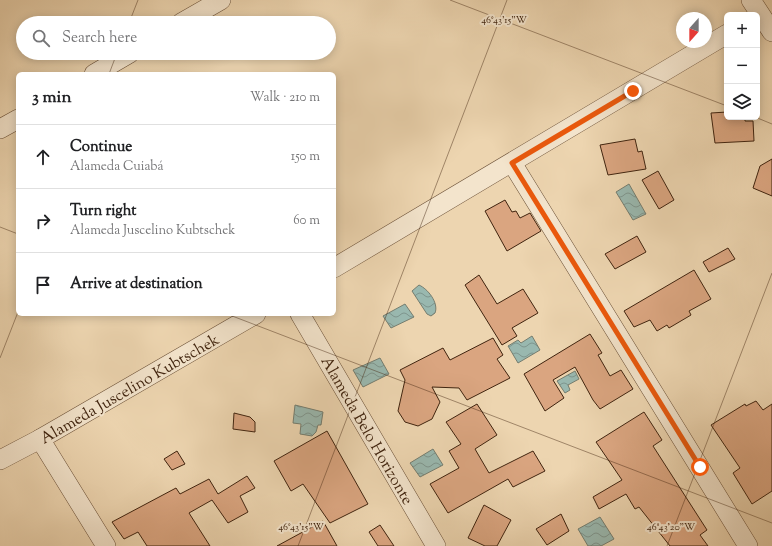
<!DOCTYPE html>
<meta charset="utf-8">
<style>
:root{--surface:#fff;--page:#f2f2f2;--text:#202124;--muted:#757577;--line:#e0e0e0}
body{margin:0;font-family:"Sorts Mill Goudy",serif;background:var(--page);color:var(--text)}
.controls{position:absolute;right:12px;top:12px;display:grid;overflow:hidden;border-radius:6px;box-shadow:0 2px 10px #0003}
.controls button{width:36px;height:36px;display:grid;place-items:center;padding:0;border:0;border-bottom:1px solid var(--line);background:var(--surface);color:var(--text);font:20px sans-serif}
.compass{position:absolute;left:676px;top:12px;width:36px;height:36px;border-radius:50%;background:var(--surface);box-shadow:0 2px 10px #0003;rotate:201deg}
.stop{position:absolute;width:12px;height:12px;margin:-9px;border:3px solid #ea580c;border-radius:50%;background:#fff}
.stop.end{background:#ea580c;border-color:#fff;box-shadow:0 1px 4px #0008}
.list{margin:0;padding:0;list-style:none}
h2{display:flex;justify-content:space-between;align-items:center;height:52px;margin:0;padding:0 16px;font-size:17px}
h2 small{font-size:13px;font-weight:400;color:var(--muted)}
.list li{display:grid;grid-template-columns:26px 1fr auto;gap:12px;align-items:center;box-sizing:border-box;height:64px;padding:0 16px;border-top:1px solid var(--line)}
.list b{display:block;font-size:15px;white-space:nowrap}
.list p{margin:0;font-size:13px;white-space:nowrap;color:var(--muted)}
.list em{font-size:13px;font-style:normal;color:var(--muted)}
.icon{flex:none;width:22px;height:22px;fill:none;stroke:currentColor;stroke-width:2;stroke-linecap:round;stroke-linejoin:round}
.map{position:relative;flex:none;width:772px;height:546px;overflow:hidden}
.search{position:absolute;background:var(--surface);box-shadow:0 2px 10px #0003;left:16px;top:16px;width:320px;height:44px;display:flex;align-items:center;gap:10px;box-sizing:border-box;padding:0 14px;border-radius:22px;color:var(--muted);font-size:15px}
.panel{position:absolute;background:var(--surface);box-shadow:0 2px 10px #0003;left:16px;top:72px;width:320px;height:244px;border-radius:6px}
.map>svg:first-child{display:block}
.water{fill:url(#water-waves);stroke:#757d6f}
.building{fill:#daa580;stroke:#40240f}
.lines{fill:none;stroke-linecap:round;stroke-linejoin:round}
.street-casing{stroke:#6b5037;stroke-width:20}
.street{stroke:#f3e4cc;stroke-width:19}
.route{stroke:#ea580c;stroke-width:5}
.ticks{fill:none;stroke:#40240f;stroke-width:1;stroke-opacity:0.45}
.labels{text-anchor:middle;stroke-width:4;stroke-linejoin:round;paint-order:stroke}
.street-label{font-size:16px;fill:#40240f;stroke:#f3e4cc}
.ticks-label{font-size:10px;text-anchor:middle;fill:#40240f;stroke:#f3e4cc;stroke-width:4;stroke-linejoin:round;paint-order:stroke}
</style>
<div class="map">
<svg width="772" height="546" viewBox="0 0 772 546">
<defs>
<pattern id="water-waves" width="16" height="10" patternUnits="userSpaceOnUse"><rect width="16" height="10" fill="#99b8af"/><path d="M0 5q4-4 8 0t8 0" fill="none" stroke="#7e958d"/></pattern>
</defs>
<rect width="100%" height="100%" fill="#edd5b0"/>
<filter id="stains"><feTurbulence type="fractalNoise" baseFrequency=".005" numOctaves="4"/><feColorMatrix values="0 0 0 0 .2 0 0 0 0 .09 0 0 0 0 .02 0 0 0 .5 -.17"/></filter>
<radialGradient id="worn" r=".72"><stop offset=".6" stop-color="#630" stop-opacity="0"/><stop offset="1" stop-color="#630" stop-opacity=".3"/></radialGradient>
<g class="water">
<polygon points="629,184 646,214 633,220 616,192"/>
<path d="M419,285C428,289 439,303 435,313L431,316L427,314L412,291Z"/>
<polygon points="405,304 414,317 391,328 383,316"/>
<polygon points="532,336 540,350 518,363 508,346 518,340 521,343"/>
<polygon points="380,358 389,374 363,387 353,370"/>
<polygon points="575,371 579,379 568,385 570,390 565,393 557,381"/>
<polygon points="295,405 323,412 321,425 318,425 316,432 312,436 300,434 301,424 293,423"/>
<polygon points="433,449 443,465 420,477 410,463"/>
<polygon points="600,517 614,539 601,546 588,546 578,529"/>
</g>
<g class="building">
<polygon points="727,112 727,117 745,117 745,121 753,121 754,141 715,143 711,113"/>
<polygon points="635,139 638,152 642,151 646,169 608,175 600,145"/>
<polygon points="772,159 772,196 753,188 760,166"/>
<polygon points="658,171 674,200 659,209 642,180"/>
<polygon points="505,200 512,212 516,211 520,218 530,213 541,231 507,251 485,211"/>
<polygon points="637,236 646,252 615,269 605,254"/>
<polygon points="728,248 735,259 709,272 703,262"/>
<polygon points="694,270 711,299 689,311 691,315 669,328 667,325 657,331 650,320 634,327 624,311"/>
<polygon points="479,275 497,304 523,289 538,313 512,328 517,336 502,345 465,285"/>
<polygon points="590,334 602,353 598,355 610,376 621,370 633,389 600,409 593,400 575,367 553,380 564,398 545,411 524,374"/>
<polygon points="493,338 503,355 497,359 510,378 467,400 459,388 432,387 440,402 432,419 418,426 405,422 398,411 405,380 400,370 443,348 450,360"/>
<polygon points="756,401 763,410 772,404 772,491 752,504 733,473 740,468 711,425 745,404 746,406"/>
<polygon points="477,404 497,435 475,449 489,473 533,451 545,471 513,487 508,479 448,513 430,484 459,468 449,451 461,444 446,422"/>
<polygon points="644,412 662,440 653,446 707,530 700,535 708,546 670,546 639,507 635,509 626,494 599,509 593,497 622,480 596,442"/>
<polygon points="234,413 250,417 255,422 255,432 233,429"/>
<polygon points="327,431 368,504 330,523 303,484 291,491 274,461"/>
<polygon points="177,451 185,464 172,470 164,459"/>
<polygon points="247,476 255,488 240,496 248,512 228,523 212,500 189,513 210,546 147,546 138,532 124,539 112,522 176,488 180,494 209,479 218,494"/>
<polygon points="484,505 511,520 497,546 485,546 468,538"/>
<polygon points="561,514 569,531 547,545 536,529"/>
<polygon points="323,521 337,546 277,546"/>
<polygon points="380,525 394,546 378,546 369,532"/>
</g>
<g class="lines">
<g class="street-casing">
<g id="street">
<polyline points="751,0 772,32"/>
<polyline points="181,23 221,0"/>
<polyline points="94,74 130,53"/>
<polyline points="0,129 18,119"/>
<polyline points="512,163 748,546"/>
<polyline points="334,268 727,34"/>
<polyline points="300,314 436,546"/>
<polyline points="40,439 106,546"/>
<polyline points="0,460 40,439 256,314"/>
</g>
</g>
<use href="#street" class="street"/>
</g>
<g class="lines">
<polyline class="route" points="633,91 512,163 700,467"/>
</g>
<path class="ticks" d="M450,0L727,106M129,23L138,0M109,74L117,53M755,117L772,124M0,227L18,234M227,314L772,523M0,358L18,312M298,546L507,0M667,546L772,273"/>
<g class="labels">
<g class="street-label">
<text transform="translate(129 388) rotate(-30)" y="6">Alameda Juscelino Kubtschek</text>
<text transform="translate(368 430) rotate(60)" y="6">Alameda Belo Horizonte</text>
</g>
</g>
<g class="ticks-label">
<text x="504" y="23">46°43'15"W</text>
<text x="301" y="530">46°43'15"W</text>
<text x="671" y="530">46°43'20"W</text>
</g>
<rect width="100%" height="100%" filter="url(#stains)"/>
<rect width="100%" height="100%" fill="url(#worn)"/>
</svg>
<div class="controls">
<button>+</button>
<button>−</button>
<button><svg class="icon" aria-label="layers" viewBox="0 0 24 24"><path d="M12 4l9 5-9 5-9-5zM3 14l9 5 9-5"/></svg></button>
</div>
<svg class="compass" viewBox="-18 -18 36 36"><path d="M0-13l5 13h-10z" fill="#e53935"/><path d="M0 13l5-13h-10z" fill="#757577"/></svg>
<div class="stop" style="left:700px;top:467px"></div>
<div class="stop end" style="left:633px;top:91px"></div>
<div class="search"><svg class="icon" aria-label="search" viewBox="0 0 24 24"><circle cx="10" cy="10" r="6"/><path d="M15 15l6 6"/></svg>Search here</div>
<section class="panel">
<h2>3 min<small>Walk · 210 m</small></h2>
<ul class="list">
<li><svg class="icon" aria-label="ahead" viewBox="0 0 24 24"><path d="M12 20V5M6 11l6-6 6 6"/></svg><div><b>Continue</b><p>Alameda Cuiabá</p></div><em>150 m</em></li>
<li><svg class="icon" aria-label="right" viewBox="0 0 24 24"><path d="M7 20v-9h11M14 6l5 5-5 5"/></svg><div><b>Turn right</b><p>Alameda Juscelino Kubtschek</p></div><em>60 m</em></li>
<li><svg class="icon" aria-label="arrive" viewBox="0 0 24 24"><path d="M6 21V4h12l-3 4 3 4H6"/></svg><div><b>Arrive at destination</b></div></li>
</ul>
</section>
</div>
